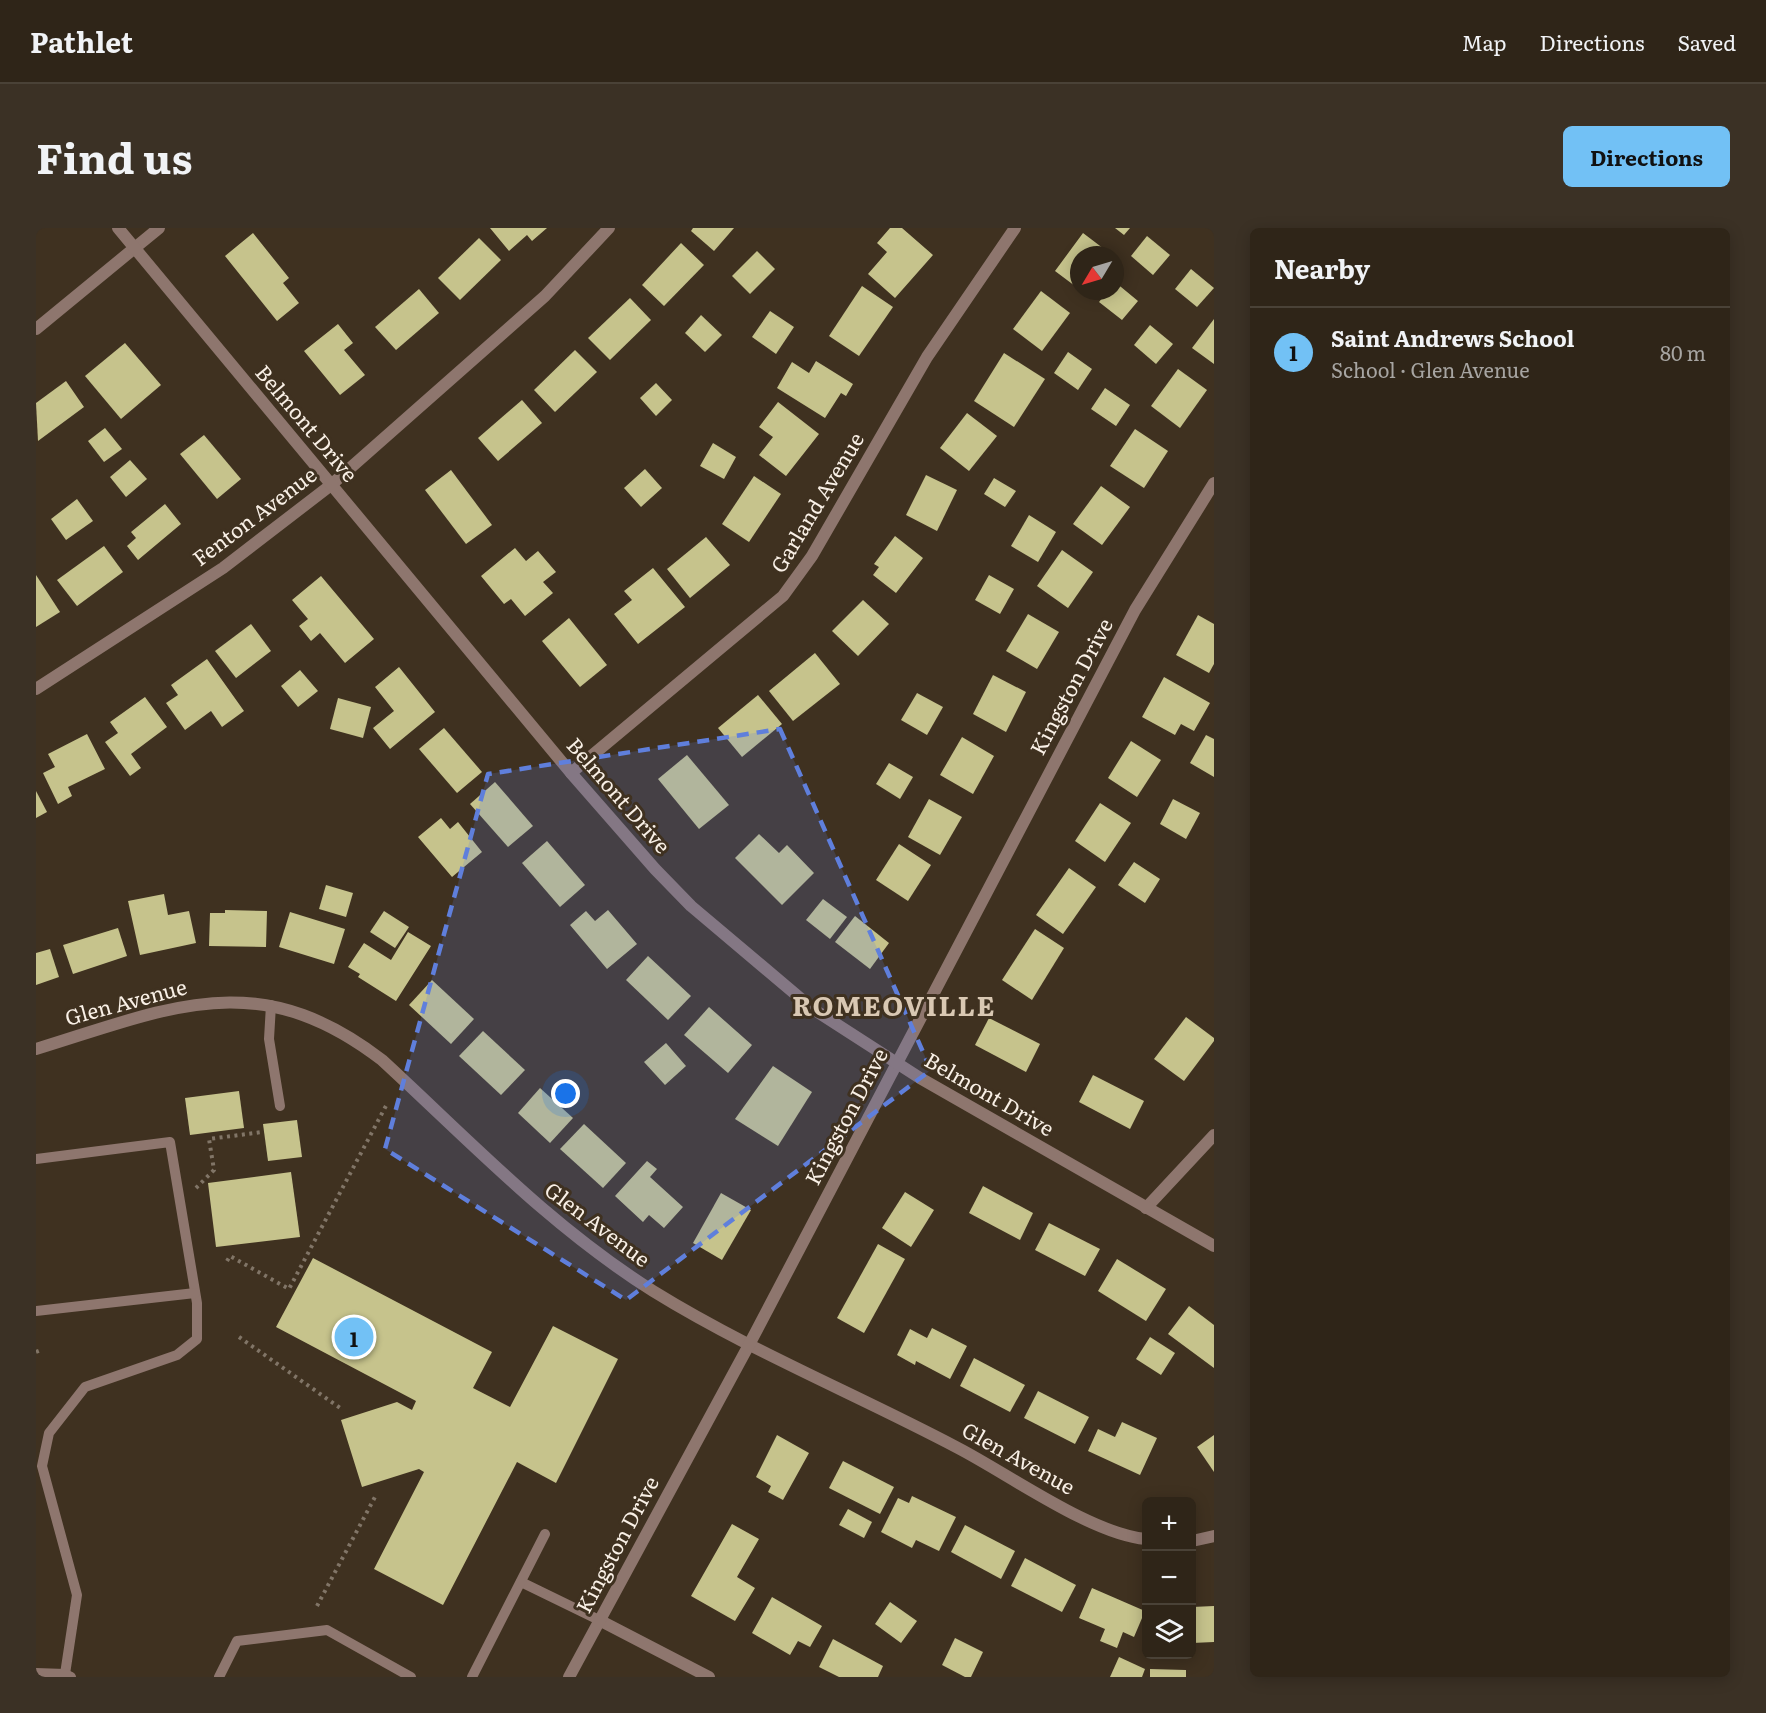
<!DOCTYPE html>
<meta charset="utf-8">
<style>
:root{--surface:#2f2518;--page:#3b3125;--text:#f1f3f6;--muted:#a7a5a2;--line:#4a4237;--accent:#72c1f5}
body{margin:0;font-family:Literata,serif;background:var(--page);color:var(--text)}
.controls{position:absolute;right:18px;bottom:18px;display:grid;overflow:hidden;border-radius:9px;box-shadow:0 3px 15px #0003}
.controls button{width:54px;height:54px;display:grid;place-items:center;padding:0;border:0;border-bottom:2px solid var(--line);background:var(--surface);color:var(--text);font:30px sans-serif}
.compass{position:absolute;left:1034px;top:18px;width:54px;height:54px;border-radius:50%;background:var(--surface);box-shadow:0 3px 15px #0003;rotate:232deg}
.you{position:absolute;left:530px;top:866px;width:21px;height:21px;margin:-15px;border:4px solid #fff;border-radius:50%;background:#1a73e8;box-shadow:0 0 0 9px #1a73e833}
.badge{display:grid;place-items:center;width:39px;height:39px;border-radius:50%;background:var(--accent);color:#111;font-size:20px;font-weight:700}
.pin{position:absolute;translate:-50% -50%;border:3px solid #fff;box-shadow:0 2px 6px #0006}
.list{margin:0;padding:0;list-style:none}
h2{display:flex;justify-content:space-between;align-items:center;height:78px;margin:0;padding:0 24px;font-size:26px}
h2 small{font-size:20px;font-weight:400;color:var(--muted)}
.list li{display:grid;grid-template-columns:39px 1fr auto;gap:18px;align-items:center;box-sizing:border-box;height:90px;padding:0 24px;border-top:2px solid var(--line)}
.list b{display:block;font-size:22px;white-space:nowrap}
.list p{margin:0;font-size:20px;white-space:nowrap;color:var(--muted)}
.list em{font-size:20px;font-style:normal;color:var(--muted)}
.icon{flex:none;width:33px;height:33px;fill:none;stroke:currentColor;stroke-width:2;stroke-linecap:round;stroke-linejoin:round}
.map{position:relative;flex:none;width:1178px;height:1449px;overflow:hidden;border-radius:9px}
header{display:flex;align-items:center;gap:36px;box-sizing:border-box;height:84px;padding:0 30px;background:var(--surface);border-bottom:2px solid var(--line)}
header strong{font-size:28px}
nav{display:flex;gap:33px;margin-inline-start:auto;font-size:21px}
.intro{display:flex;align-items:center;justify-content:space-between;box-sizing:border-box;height:144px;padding:0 36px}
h1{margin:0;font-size:42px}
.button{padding:15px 27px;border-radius:9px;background:var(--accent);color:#111;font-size:21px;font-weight:700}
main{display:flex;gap:36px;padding:0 36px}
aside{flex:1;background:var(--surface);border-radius:9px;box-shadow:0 3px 15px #0003}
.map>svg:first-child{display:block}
.building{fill:#c6c38c}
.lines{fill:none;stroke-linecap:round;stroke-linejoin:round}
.path{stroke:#817567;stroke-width:4;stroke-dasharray:3 4.5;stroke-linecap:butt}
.service{stroke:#8e766e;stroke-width:10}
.minor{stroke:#8e766e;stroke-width:12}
.tertiary{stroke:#8e766e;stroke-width:12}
.marked{fill:#5f7fdc;fill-opacity:0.2;stroke:#5f7fdc;stroke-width:4.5;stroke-dasharray:12 8;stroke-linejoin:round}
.labels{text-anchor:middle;stroke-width:6;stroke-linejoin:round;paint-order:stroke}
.street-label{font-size:21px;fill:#f9f0e6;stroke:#3f3120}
.district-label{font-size:27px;font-weight:bold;letter-spacing:1.5px;fill:#d9c8b3;stroke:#3f3120}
</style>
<header>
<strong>Pathlet</strong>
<nav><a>Map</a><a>Directions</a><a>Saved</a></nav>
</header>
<div class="intro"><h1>Find us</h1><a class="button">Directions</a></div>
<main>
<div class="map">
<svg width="1178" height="1449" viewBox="0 0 1178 1449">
<rect width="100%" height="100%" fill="#3f3120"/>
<g class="building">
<polygon points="454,0 511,0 496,13 491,7 473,23"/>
<polygon points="657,0 698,0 678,23 655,3"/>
<polygon points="854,0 866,0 897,27 859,70 832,46 851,24 841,15"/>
<polygon points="1079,0 1094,0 1088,7"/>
<polygon points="217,5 253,50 247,55 263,75 241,93 189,28"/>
<polygon points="1047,5 1076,27 1043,27 1043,61 1019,43"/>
<polygon points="1111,8 1134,27 1117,47 1095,28"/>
<polygon points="443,10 465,32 424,72 402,50"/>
<polygon points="645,15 668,37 628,78 606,57"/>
<polygon points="721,23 739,41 714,66 696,48"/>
<polygon points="1155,41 1178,60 1161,79 1139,61"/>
<polygon points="1079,54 1102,73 1086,92 1063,74 1072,63 1079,63"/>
<polygon points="826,58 857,79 823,128 793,108"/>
<polygon points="383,61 403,85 360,122 339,99"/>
<polygon points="1005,63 1034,85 1006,123 977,101"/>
<polygon points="594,70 615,92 574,132 552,110"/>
<polygon points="734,83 758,99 740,126 716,109"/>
<polygon points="665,87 686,107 669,124 649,105"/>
<polygon points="1178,91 1178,136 1156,120"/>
<polygon points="302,96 317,115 308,122 329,147 304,167 268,123"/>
<polygon points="1114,97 1137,116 1120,136 1098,117"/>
<polygon points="89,115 125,157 85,191 49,148"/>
<polygon points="539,122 561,144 519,184 498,162"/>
<polygon points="1032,124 1056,141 1042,162 1018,145"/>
<polygon points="968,125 1009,151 978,199 938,173"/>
<polygon points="780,133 817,156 810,168 805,165 789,190 741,160 756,134 773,145"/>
<polygon points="1142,141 1171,162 1144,200 1115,178"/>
<polygon points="30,153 48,179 2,213 0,175"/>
<polygon points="620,155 636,172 620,188 604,170"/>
<polygon points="1069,160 1094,177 1080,198 1055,181"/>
<polygon points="486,172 506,195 462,233 442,210"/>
<polygon points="742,174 783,206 750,248 723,227 737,209 723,199"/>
<polygon points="931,185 961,208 933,243 904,220"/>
<polygon points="69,200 86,221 68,234 52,213"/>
<polygon points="1099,201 1132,223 1108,260 1074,238"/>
<polygon points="168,207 205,251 181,271 144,226"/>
<polygon points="677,215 700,229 688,251 664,238"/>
<polygon points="94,232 111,251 90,269 74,249"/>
<polygon points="609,241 626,260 605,279 588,260"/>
<polygon points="415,242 456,297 430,316 389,262"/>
<polygon points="890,247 921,262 901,303 870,287"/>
<polygon points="718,248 745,266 713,314 686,296"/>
<polygon points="958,250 980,263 969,279 948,266"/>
<polygon points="1065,258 1094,279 1066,317 1037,296"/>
<polygon points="41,271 57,293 30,312 15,291"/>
<polygon points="129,276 145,296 102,332 91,318 100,310 95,304"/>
<polygon points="993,287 1020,304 1002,334 975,318"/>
<polygon points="859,308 887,330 860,365 837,347 843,339 838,336"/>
<polygon points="670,309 694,337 654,370 631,341"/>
<polygon points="68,318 87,344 41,378 21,352"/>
<polygon points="479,320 490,333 502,323 520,344 507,354 517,365 489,388 475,371 468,376 445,348"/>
<polygon points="1026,322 1057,344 1032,380 1001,358"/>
<polygon points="617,340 649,379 602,416 578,386 596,372 588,363"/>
<polygon points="0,347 24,384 0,399"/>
<polygon points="953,347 978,361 964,386 939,372"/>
<polygon points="285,348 338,411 309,435 284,405 275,413 263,398 272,391 256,372"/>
<polygon points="827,372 853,396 822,428 796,403"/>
<polygon points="992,386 1023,404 1001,441 970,423"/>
<polygon points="1162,387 1178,396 1178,436 1173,445 1140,427"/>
<polygon points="533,390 571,437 544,459 506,413"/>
<polygon points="215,396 235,423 200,450 179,423"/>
<polygon points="779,425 804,456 757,493 733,463"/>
<polygon points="171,431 208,483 186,499 175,483 149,502 130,475 142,467 135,457"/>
<polygon points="363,439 399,484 354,521 337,500 358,483 339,459"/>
<polygon points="264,442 282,463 262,479 245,458"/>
<polygon points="957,447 990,464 970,504 937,486"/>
<polygon points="1128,449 1174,475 1158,503 1145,496 1139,507 1106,489"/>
<polygon points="881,465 907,479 891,507 865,492"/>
<polygon points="722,467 746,496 706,529 682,500"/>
<polygon points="109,469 131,499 95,526 105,540 94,548 69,514 82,505 74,494"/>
<polygon points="302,470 335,479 327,510 294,501"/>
<polygon points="408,500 446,544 421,565 383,521"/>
<polygon points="51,506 69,541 32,559 36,568 22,576 7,545 19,539 12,526"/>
<polygon points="1170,507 1178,511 1178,549 1154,535"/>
<polygon points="926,509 958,528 937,566 904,547"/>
<polygon points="1095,513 1125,532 1101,569 1072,550"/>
<polygon points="651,527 693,577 663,601 622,551"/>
<polygon points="853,535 877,549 864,571 840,556"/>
<polygon points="459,554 497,598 472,619 434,576"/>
<polygon points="0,563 11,584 0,590"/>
<polygon points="893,571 926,589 904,627 872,609"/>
<polygon points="1137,571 1164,585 1150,611 1124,596"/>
<polygon points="1064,575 1095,595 1069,634 1039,613"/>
<polygon points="405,590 414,601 422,594 446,624 416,649 382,609"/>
<polygon points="723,606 743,625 751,617 778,645 746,677 699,630"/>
<polygon points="511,613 549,657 524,679 486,635"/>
<polygon points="863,616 895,637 872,673 840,652"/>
<polygon points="1098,634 1124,651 1109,675 1082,657"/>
<polygon points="1033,640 1060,659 1027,706 1000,687"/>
<polygon points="290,657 317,665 310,689 283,681"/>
<polygon points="128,666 132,687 153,683 160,715 104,727 92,673"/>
<polygon points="787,671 811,689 794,711 770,692"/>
<polygon points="189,682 231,683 230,719 173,718 174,685 189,685"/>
<polygon points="572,682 601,716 571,741 534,697 550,683 559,693"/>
<polygon points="348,683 373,699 359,720 334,704"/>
<polygon points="254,684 309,701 298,736 243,719"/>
<polygon points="819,688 853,715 834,741 799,714"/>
<polygon points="82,700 91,728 37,746 27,717"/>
<polygon points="999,701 1028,720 996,772 966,752"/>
<polygon points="372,704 395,718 360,773 322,749 324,746 312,739 328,715 355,732"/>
<polygon points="14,721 23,749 0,757 0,725"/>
<polygon points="612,728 655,768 632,792 590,752"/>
<polygon points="396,752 438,791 415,816 373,777"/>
<polygon points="673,779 716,817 692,845 648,807"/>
<polygon points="1150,789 1178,810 1178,813 1148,853 1118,831"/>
<polygon points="953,790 1004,816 990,844 939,817"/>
<polygon points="447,803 489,842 465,867 423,828"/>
<polygon points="630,815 650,838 629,857 608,834"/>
<polygon points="737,838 776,864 742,918 699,891"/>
<polygon points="1057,847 1108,873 1094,901 1043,874"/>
<polygon points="504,860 537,890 514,915 482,885"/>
<polygon points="203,863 208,900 154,907 149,870"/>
<polygon points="261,892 266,929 232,933 227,896"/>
<polygon points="548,896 590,935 567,960 524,921"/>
<polygon points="611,933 621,941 614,949 647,979 628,1000 613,987 607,994 579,968"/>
<polygon points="255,944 264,1009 180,1019 172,955"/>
<polygon points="947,958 997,985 984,1012 933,985"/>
<polygon points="869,964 898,982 875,1019 846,1000"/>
<polygon points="685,965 715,982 686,1032 657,1015"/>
<polygon points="1013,995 1064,1021 1049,1048 999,1022"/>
<polygon points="842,1016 869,1031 828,1105 801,1090"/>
<polygon points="277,1030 456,1124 437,1160 474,1179 517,1098 582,1131 520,1255 481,1234 407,1377 338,1341 388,1244 383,1241 326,1259 305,1192 361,1174 376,1182 380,1173 240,1099"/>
<polygon points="1081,1031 1130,1061 1110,1093 1062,1063"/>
<polygon points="1153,1078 1178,1097 1178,1140 1132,1106"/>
<polygon points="896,1100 931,1118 914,1151 880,1133 879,1137 861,1127 874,1101 891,1110"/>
<polygon points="1114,1109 1139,1125 1125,1147 1100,1131"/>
<polygon points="938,1130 989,1157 974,1184 924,1158"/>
<polygon points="1002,1163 1053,1189 1039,1216 988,1190"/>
<polygon points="1086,1194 1121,1210 1104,1247 1052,1223 1062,1201 1079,1209"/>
<polygon points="741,1207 773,1225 747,1272 732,1264 735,1258 720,1249"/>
<polygon points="1178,1207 1178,1244 1161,1219"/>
<polygon points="807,1233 858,1259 844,1286 793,1260"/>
<polygon points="876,1268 920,1289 903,1323 880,1312 876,1320 845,1304 862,1270 873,1275"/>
<polygon points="812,1281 836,1294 828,1310 803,1297"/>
<polygon points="696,1296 723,1311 701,1349 719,1360 699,1393 655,1368"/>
<polygon points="929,1297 979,1323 965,1351 915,1324"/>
<polygon points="989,1330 1040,1357 1026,1384 975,1358"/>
<polygon points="1056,1360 1109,1383 1098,1409 1087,1404 1081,1420 1064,1413 1069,1401 1043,1390"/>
<polygon points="736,1369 786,1398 774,1419 762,1413 754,1427 716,1405"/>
<polygon points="854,1374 881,1393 865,1415 839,1396"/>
<polygon points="1178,1378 1178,1414 1156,1415 1156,1379"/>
<polygon points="919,1410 947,1424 935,1449 929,1449 906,1437"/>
<polygon points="797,1411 847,1438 842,1449 803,1449 783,1439"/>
<polygon points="1083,1429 1109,1441 1106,1449 1074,1449"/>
<polygon points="1114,1441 1150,1442 1150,1449 1114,1449"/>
</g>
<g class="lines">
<g class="path">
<polyline points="160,960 178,942 173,911 226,904"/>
<polyline points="191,1033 194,1028 253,1061 352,874"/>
<polyline points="203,1109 307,1182"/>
<polyline points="0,1124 5,1122"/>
<polyline points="281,1378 339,1269"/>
</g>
<g class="service">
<polyline points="235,777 233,811 244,878"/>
<polyline points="0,931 134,914 161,1075 161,1111 141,1127 49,1159 13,1205 6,1238 41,1367 29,1446"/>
<polyline points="0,1083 159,1065"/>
<polyline points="485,1354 563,1392"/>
<polyline points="0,1445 29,1446 35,1449"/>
<polyline points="183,1449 201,1413 291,1402 375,1449"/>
<polyline points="436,1449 509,1306"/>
</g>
<g class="minor">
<polyline points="0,101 123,0"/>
<polyline points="0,461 187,340 295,257 509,68 573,0"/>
<polyline points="535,545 747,368 776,328 891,129 979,0"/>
<path d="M0,821C134,780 221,736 346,832C435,914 514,998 617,1063C714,1123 822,1167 922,1220C974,1247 1055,1306 1110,1311"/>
<polyline points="1110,980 1178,907"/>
<polyline points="1156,1313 1178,1308"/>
<polyline points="563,1392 673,1449"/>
<polyline points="533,1449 714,1115 1099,382 1178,255"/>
</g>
<polyline class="tertiary" points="82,0 535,545 619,641 655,678 777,781 884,850 1178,1018"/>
</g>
<path class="marked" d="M744,501L895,842L590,1072L349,921L452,546Z"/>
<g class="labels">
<g class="street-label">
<text transform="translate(270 196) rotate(50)" y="7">Belmont Drive</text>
<text transform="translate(782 275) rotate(-59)" y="7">Garland Avenue</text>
<text transform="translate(219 289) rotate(-37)" y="7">Fenton Avenue</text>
<text transform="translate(1036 459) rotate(-62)" y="7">Kingston Drive</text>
<text transform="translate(582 568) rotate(49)" y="7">Belmont Drive</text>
<text transform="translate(90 775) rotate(-15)" y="7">Glen Avenue</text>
<text transform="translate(953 867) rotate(30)" y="7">Belmont Drive</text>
<text transform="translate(811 889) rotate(-62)" y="7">Kingston Drive</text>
<text transform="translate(561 997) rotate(37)" y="7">Glen Avenue</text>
<text transform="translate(982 1231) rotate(29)" y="7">Glen Avenue</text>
<text transform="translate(582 1317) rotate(-62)" y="7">Kingston Drive</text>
</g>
<g class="district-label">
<text x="858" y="788">ROMEOVILLE</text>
</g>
</g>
</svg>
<div class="controls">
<button>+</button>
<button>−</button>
<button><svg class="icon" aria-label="layers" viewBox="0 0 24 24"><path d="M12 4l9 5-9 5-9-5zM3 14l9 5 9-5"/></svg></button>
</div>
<svg class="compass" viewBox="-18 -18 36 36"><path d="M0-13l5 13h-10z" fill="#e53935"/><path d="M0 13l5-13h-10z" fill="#a7a5a2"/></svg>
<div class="you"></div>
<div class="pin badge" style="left:318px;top:1109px">1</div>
</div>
<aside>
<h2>Nearby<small></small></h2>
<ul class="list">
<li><span class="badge">1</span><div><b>Saint Andrews School</b><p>School · Glen Avenue</p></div><em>80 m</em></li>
</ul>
</aside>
</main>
